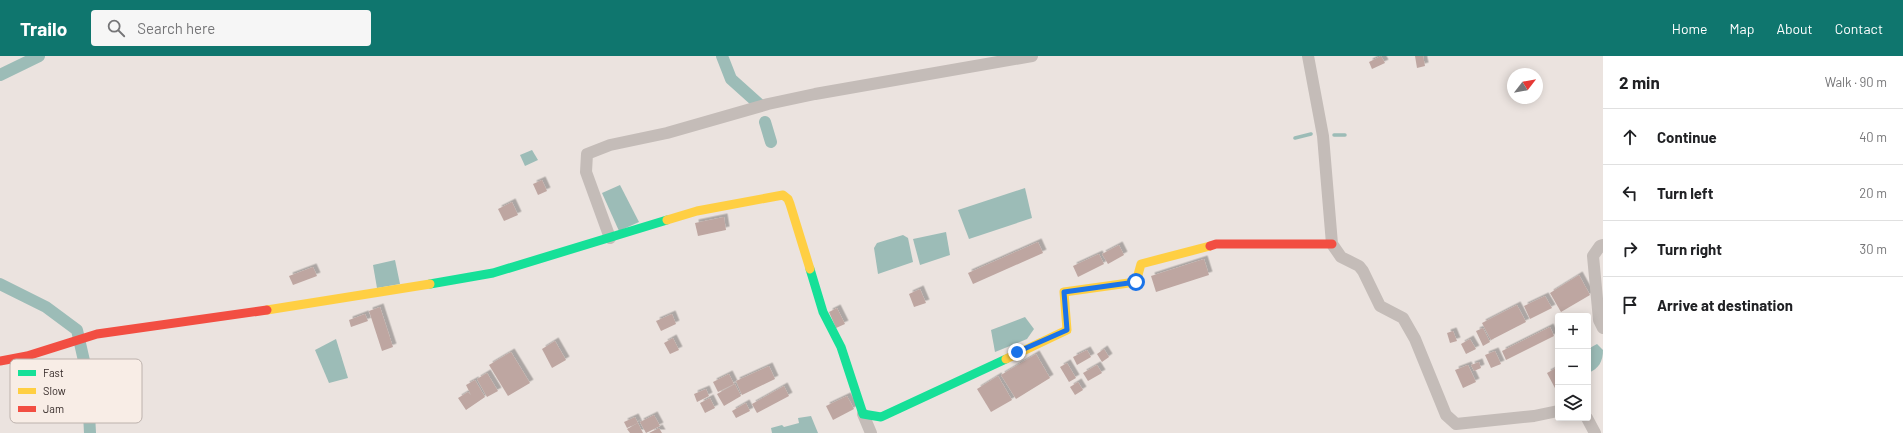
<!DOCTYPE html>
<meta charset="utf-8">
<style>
:root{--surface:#fff;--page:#f6f6f6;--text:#202124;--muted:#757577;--line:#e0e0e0;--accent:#0f766e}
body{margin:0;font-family:Barlow,sans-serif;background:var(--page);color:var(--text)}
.controls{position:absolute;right:12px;bottom:12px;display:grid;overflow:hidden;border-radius:4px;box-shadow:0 2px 10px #0003}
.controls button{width:36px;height:36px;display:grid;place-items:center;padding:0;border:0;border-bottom:1px solid var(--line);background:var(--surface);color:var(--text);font:20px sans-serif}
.compass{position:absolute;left:1507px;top:12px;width:36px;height:36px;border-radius:50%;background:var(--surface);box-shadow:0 2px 10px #0003;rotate:59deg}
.stop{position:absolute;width:12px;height:12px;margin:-9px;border:3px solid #1a73e8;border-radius:50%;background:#fff}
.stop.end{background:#1a73e8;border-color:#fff;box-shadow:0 1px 4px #0008}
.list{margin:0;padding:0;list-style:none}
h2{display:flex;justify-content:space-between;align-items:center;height:52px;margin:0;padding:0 16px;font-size:17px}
h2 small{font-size:13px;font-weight:400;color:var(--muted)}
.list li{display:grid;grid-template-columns:26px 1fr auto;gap:12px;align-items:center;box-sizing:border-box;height:56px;padding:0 16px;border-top:1px solid var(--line)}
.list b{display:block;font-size:15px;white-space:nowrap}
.list em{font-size:13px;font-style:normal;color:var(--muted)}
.icon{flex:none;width:22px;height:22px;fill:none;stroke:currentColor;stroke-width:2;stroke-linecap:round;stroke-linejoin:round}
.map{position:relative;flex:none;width:1603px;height:377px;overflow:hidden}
header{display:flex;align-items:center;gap:24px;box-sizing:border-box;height:56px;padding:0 20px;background:var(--accent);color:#fff}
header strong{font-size:19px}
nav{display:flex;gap:22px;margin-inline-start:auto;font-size:14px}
.search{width:280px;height:36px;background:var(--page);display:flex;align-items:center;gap:10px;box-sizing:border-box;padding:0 14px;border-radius:4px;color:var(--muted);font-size:15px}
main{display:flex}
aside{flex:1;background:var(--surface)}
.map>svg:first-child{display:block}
.water{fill:#9cbcb7}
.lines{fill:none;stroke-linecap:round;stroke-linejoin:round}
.stream{stroke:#9cbcb7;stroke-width:3.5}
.canal{stroke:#9cbcb7;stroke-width:12}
.building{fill:#bea6a1;filter:url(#shadow)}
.street{stroke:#c4bcb8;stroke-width:12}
.fast{stroke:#16e098;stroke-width:9}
.slow{stroke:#ffcf43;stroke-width:9}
.jam{stroke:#f24e42;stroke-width:9}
.route{stroke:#1a73e8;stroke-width:5}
.key{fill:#f8ede6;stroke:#bdb2ad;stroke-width:1}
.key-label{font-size:11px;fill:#342927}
</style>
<header>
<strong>Trailo</strong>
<div class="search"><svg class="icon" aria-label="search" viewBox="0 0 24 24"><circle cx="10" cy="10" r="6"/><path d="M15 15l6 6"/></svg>Search here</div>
<nav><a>Home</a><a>Map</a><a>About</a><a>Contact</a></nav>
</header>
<main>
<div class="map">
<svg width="1603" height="377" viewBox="0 0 1603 377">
<defs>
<filter id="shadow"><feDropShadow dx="3.5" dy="-3.5" stdDeviation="0" flood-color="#0004"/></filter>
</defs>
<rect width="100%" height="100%" fill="#ebe3df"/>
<g class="water">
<polygon points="532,94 538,104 525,110 520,99"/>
<polygon points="620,129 639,166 619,175 602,137"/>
<polygon points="1025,132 1032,162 969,183 958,154"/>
<polygon points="946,176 950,199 920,209 913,183"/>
<polygon points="903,179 908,182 913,206 878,218 874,192 877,187"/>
<polygon points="395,204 400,228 377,232 373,209"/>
<polygon points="1025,261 1034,273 1027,283 995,296 991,274"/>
<polygon points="336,283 348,322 329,327 315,294"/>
<path d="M1597,288L1603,294C1603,305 1599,313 1588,317V293Z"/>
<polygon points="811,360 818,377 772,377 771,372 782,369 784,371 799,367 798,362"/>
</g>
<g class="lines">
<g class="stream">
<polyline points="1334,79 1345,79"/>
<polyline points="1295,82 1311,78"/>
</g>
<g class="canal">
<polyline points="722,0 731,23 760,49"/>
<polyline points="0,19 39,0"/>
<polyline points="765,66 771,86"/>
<polyline points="0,228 46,251 77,274 87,318 90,377"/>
</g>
</g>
<g class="building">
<polygon points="1381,0 1385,7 1372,13 1369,6"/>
<polygon points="1415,0 1423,0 1425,10 1417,12"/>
<polygon points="542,124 547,135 538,139 533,128"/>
<polygon points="512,146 518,159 504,165 498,153"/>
<polygon points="724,161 726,174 698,180 695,167"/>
<polygon points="1038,186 1043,197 973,228 968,217"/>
<polygon points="1119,189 1124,199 1108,208 1102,198"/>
<polygon points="1099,198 1104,208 1078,221 1073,210"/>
<polygon points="1204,203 1209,219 1156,236 1151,220"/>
<polygon points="313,211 317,220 293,229 289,220"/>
<polygon points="1579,219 1590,239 1561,256 1550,237"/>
<polygon points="920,233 926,247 914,251 909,238"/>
<polygon points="1545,240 1552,252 1530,263 1524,250"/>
<polygon points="1517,249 1526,266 1491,284 1482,267"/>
<polygon points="380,251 393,291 382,295 369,255"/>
<polygon points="837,252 845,268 836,272 829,256"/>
<polygon points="365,258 368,265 351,271 349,264"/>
<polygon points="672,258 676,268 661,275 656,265"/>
<polygon points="1550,271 1554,280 1506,304 1502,295"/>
<polygon points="1483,272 1490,286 1483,290 1476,275"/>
<polygon points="1453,275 1457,285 1450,287 1447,277"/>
<polygon points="673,282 679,294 670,298 664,287"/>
<polygon points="1470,283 1476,293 1466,298 1461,288"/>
<polygon points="555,285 566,304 552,312 542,293"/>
<polygon points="1104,293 1109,301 1102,306 1097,298"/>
<polygon points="1087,294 1091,301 1077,309 1073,301"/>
<polygon points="1495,295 1501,308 1491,312 1485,299"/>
<polygon points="511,296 530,327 508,340 489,309"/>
<polygon points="1036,298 1050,322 1016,343 1001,319"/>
<polygon points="1479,306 1481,312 1474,315 1471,309"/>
<polygon points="1067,307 1076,322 1069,326 1060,311"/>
<polygon points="1097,309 1102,317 1088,325 1083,317"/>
<polygon points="1468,309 1476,326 1463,332 1455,314"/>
<polygon points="769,310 775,323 742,339 736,325"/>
<polygon points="1558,311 1558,332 1556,334 1547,317"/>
<polygon points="487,317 498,335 487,341 477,323"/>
<polygon points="729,318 734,328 718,336 713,326"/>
<polygon points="998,320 1012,344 991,356 977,333"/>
<polygon points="475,324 485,341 466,354 458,342 468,336 471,339 466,329"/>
<polygon points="1078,326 1083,334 1075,339 1070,331"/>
<polygon points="735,328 741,340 724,350 717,338"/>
<polygon points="784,330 789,340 757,357 752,348"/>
<polygon points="706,333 709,340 697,346 694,338"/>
<polygon points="847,340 854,353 833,364 826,350"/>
<polygon points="710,342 715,352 705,357 700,347"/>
<polygon points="746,347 750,355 736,362 732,355"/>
<polygon points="654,359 660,370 646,377 640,366"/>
<polygon points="635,361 638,367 627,372 624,366"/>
<polygon points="638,367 643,377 630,377 627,373"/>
<polygon points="659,372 662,377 649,377"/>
</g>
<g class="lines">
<g class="street">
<polyline points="1308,0 1323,80 1332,188 1341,201 1359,210 1363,215 1380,250 1403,262 1415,283 1446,359 1456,368 1534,360 1558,355"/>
<polyline points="610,182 586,116 587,98 610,89 667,77 768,48 815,38 1032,0"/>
<polyline points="1603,189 1600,190 1593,200 1599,264 1603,272"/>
<polyline points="863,358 871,377"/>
<polyline points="1587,362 1595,377"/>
</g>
<g class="fast">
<polyline points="810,213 823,256 841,291 863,358 881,361 1006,303"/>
<polyline points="430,228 493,217 667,164"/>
</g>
<g class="slow">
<polyline points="667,164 697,155 783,139 788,143 790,148 810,213"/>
<polyline points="267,254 430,228"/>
<polyline points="1006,303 1067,274 1064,236 1136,226 1141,208 1210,190"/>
</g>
<g class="jam">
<polyline points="1210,190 1216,188 1332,188"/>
<polyline points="0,305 27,300 97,278 267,254"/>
</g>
</g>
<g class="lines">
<polyline class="route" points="1017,296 1067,274 1064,236 1136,226"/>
</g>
<rect x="10" y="303" width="132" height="64" rx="6" class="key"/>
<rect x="18" y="314" width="18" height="6" fill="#16e098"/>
<rect x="18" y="332" width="18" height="6" fill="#ffcf43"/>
<rect x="18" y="350" width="18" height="6" fill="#f24e42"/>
<g class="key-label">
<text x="43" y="321">Fast</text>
<text x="43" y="339">Slow</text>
<text x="43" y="357">Jam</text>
</g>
</svg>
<div class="controls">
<button>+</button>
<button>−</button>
<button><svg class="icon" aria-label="layers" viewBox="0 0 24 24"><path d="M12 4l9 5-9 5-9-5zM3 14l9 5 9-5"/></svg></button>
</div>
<svg class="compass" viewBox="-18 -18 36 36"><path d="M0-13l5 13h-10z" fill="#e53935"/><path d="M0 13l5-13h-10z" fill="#757577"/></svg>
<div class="stop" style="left:1136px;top:226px"></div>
<div class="stop end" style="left:1017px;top:296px"></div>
</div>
<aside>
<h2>2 min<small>Walk · 90 m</small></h2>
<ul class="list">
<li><svg class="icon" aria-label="ahead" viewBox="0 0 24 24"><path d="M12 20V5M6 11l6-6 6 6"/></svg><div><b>Continue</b></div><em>40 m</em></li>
<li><svg class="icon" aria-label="left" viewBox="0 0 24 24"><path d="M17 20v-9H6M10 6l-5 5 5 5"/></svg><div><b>Turn left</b></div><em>20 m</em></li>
<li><svg class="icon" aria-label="right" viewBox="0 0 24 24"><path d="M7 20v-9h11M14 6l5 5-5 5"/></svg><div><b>Turn right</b></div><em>30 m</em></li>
<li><svg class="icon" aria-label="arrive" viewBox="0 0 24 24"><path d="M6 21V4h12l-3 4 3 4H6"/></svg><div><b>Arrive at destination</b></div></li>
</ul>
</aside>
</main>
